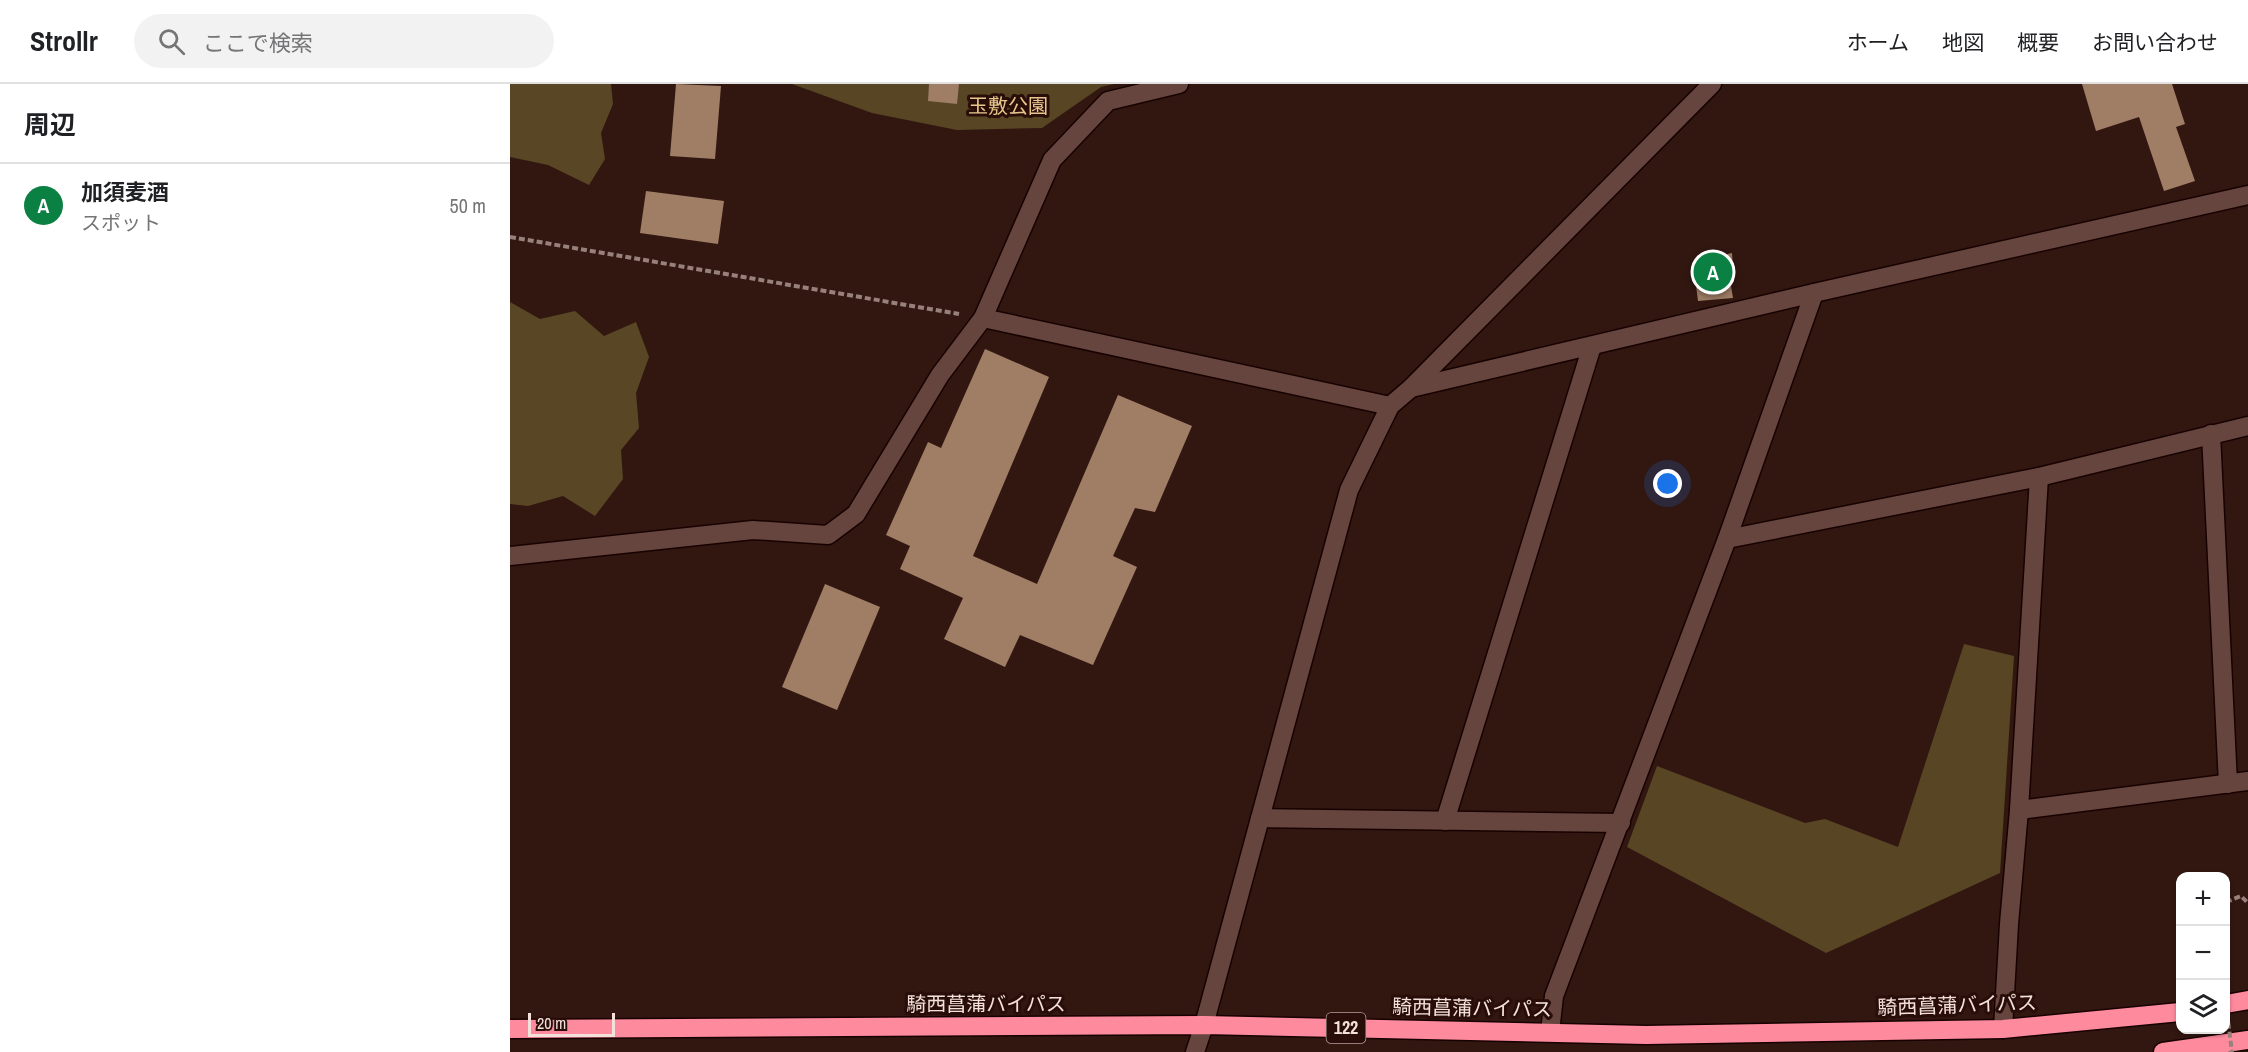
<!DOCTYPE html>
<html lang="ja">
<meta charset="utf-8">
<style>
:root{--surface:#fff;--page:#f2f2f2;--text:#202124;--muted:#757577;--line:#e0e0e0;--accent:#0b8043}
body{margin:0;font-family:"Archivo Narrow","Noto Sans JP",sans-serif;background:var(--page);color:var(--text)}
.controls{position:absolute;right:18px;bottom:18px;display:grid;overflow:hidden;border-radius:12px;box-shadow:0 2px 4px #0004}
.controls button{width:54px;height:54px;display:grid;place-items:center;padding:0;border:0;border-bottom:2px solid var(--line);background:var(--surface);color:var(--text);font:30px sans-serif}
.scale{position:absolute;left:18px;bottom:15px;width:87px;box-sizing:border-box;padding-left:6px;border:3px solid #f4e0db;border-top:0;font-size:16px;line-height:21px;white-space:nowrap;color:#f4e0db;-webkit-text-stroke:4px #280d08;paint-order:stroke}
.you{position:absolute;left:1158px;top:400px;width:21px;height:21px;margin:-15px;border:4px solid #fff;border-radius:50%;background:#1a73e8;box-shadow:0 0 0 9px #1a73e833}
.badge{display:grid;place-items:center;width:39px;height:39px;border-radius:50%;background:var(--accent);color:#fff;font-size:20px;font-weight:700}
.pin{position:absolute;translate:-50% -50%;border:3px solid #fff;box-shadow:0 2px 6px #0006}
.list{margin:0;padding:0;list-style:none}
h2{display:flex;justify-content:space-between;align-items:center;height:78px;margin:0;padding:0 24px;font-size:26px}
h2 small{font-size:20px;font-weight:400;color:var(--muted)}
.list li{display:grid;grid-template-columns:39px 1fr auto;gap:18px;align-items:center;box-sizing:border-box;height:84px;padding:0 24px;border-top:2px solid var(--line)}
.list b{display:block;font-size:22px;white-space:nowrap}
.list p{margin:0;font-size:20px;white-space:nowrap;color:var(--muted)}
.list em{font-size:20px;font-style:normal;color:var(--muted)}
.icon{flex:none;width:33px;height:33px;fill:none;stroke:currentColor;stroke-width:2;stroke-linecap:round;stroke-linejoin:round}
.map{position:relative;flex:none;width:1738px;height:968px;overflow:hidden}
header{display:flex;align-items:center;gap:36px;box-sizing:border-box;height:84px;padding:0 30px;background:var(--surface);border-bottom:2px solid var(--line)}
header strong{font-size:28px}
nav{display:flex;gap:33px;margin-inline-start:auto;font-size:21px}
.search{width:420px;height:54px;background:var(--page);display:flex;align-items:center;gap:15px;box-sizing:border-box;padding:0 21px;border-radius:33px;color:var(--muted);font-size:22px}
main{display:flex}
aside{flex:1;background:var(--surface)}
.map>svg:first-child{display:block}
.green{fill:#574524}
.forest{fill:#594625}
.building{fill:#a07e66}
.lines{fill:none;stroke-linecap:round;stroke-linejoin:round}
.street-casing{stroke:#180201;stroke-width:21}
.highway-casing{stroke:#180201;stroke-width:21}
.path{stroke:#98817b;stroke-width:4;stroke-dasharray:6 3;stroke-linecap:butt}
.street{stroke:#65453e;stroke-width:18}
.highway{stroke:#fe8a9e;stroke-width:18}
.path-bridge{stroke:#98817b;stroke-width:4;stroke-dasharray:6 3;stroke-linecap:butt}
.labels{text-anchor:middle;stroke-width:6;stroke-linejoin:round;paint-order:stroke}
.shield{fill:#280d08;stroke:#b7a19c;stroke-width:1.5}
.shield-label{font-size:18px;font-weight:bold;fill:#f4e0db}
.park-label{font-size:20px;fill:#e8c68b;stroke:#280d08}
.street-label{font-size:20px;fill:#f4e0db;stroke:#280d08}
</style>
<header>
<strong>Strollr</strong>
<div class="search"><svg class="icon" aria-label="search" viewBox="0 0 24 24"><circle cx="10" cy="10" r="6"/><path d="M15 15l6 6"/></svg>ここで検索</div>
<nav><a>ホーム</a><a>地図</a><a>概要</a><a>お問い合わせ</a></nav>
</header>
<main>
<aside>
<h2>周辺<small></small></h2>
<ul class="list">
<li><span class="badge">A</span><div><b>加須麦酒</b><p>スポット</p></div><em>50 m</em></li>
</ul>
</aside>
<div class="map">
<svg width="1738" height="968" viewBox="0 0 1738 968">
<rect width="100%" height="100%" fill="#321711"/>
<g class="green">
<polygon points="282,0 604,0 591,3 532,44 447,46 362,29"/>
<polygon points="1454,560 1504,572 1490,789 1316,869 1117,763 1147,682 1295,739 1315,735 1388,763"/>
</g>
<g class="forest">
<polygon points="0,0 101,0 103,20 91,49 95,75 79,101 38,81 0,73"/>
<polygon points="0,218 30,235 65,227 94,252 126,238 139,273 126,309 129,344 111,366 113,395 85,432 53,412 18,422 0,420"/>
</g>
<g class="building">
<polygon points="166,0 211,2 205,75 160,72"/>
<polygon points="419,0 449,0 447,20 418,17"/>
<polygon points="1572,0 1662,0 1675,40 1666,43 1685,97 1654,107 1629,33 1586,47"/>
<polygon points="136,107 214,117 208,160 130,149"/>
<polygon points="1222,169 1224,197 1221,202 1223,214 1188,217 1183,178"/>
<polygon points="475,265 539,293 463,472 527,500 608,311 682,342 645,428 625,424 603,472 627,483 583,581 510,551 495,583 434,555 453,514 390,485 400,462 376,451 418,358 431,364"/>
<polygon points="315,500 370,523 327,626 272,603"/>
</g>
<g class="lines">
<g class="street-casing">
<g id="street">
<polyline points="473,234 880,322"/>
<polyline points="901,304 1304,209 1738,111"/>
<polyline points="1701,350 1718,700"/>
<polyline points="1217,455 1529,393 1738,342"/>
<polyline points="0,472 243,446 318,451 346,430 430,291 473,234 542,76 598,17 669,0"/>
<polyline points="1509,726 1738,697"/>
<polyline points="750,734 1111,739"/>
<polyline points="935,737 1082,262"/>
<polyline points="1493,945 1499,840 1509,726 1529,393"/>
<polyline points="1040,948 1044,912 1217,455 1304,209"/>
<polyline points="685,968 694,941 839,406 880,322 901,304 1202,0"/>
</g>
</g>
<g class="highway-casing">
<g id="highway">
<polyline points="1716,920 1738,916"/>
<polyline points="0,945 694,941 1136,951 1493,945 1670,928"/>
<polyline points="1653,968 1738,956"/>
</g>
</g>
<g class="path">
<polyline points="0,153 449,230"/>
<polyline points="1716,818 1731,812 1738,819"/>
</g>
<use href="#street" class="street"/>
<use href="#highway" class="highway"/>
<polyline class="path-bridge" points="1716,921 1722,968"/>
</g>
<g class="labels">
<rect class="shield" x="816.5" y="929" width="39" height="30" rx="4.5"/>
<g class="shield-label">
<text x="836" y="950">122</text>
</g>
<g class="park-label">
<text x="498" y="29">玉敷公園</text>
</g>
<g class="street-label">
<text x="476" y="927">騎西菖蒲バイパス</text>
<text transform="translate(1447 921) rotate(-2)" y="7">騎西菖蒲バイパス</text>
<text transform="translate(962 924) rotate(1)" y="7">騎西菖蒲バイパス</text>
</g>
</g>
</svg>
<div class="controls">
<button>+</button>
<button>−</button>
<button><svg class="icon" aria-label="layers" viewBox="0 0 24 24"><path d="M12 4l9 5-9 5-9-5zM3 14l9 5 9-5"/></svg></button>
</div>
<div class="scale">20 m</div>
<div class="you"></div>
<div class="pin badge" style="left:1203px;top:188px">A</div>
</div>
</main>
